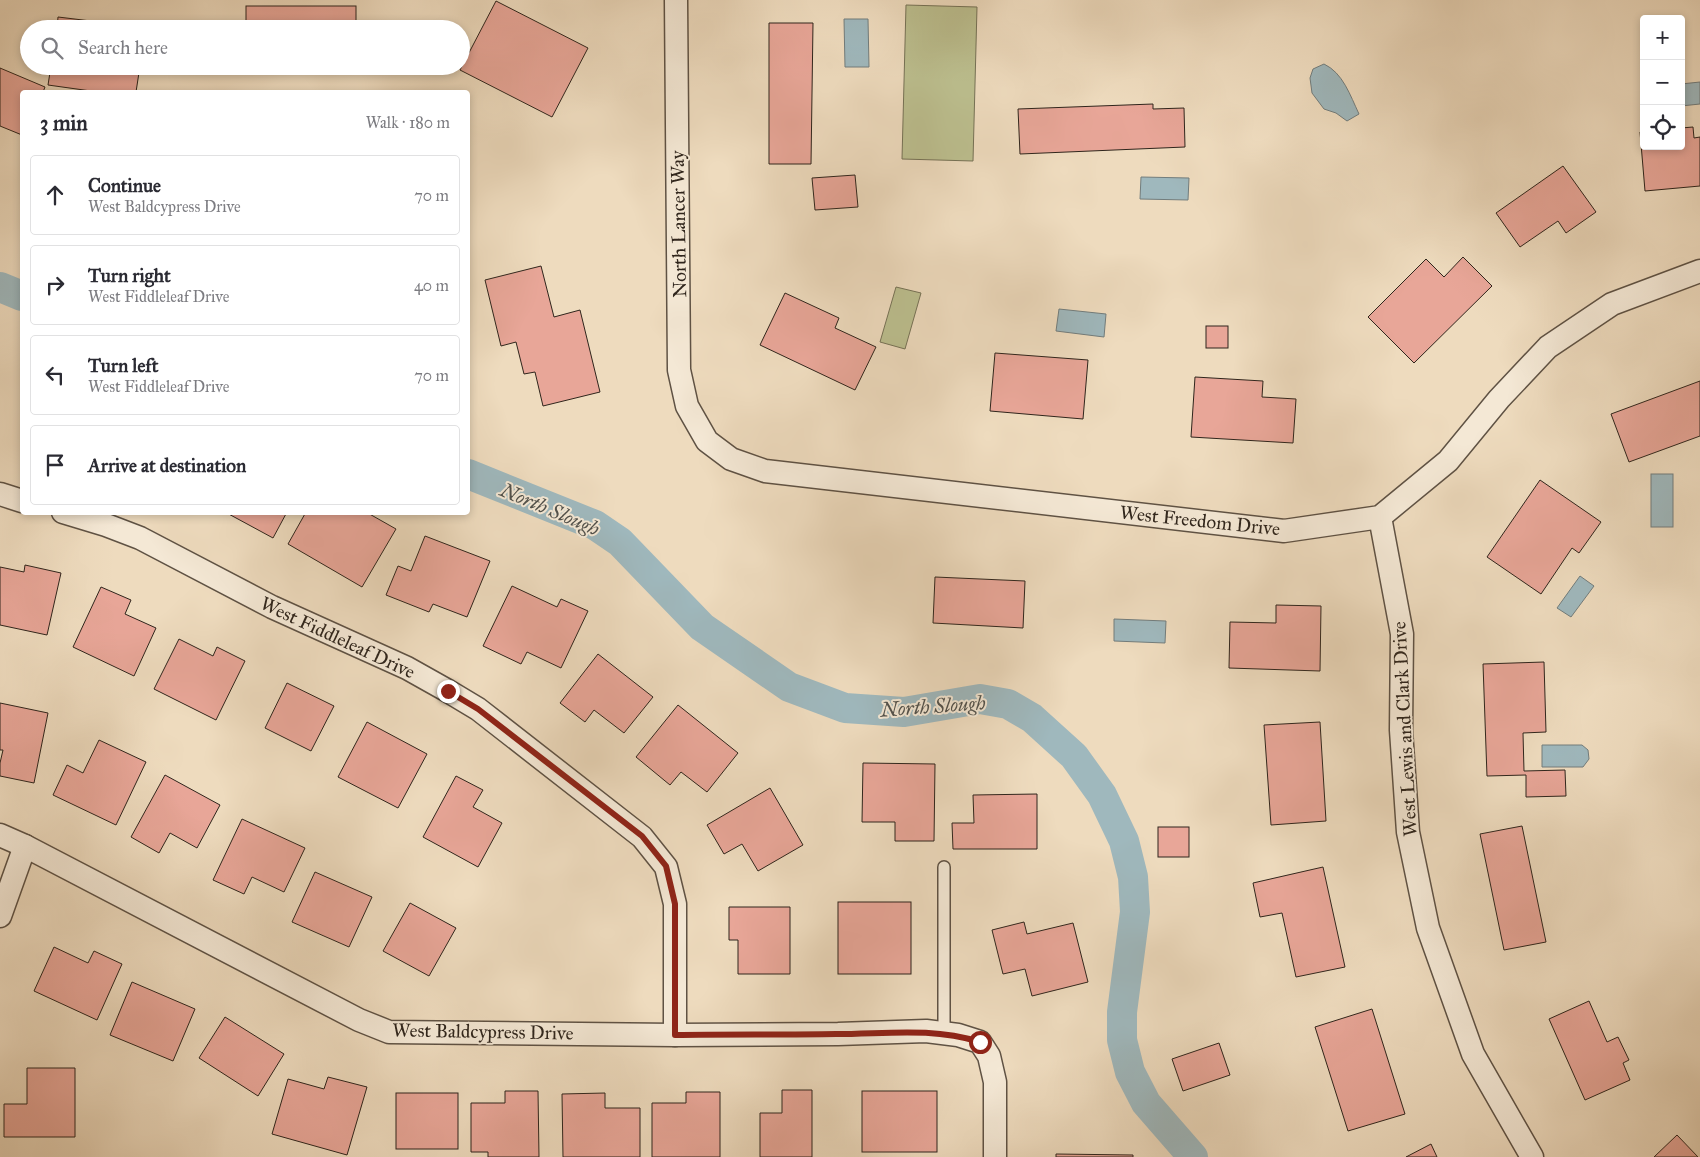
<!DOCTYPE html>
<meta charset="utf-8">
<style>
:root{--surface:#fff;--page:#f2f2f3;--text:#2b2b33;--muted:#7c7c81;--line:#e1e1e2}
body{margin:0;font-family:"IM FELL Great Primer",serif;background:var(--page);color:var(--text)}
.controls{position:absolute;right:15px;top:15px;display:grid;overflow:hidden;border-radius:5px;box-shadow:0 2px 8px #0003}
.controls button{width:45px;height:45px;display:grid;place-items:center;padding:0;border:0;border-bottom:1px solid var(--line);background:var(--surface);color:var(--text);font:25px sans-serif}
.stop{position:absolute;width:15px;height:15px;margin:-11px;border:4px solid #8f2418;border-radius:50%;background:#fff}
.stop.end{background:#8f2418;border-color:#fff;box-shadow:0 1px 5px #0008}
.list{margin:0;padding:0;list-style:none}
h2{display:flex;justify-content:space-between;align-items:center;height:65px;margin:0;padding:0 20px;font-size:21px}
h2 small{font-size:16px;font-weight:400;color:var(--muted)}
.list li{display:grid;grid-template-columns:32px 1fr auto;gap:15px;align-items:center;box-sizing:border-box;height:80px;margin:0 10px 10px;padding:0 10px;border:1px solid var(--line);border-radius:5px}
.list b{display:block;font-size:19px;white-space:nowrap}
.list p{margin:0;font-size:16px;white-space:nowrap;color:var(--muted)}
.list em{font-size:16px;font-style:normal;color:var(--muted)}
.icon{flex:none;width:28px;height:28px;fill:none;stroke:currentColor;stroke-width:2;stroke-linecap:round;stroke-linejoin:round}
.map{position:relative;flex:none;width:1700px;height:1157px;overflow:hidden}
.search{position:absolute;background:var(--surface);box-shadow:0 2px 8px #0003;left:20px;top:20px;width:450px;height:55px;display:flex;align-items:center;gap:12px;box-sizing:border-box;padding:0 18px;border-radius:28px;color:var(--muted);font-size:19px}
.panel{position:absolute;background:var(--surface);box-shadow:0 2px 8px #0003;left:20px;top:90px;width:450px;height:425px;border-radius:5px}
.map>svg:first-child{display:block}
.green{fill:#bcbf8f;stroke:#767256}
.water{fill:#9fb8bd;stroke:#727d7d}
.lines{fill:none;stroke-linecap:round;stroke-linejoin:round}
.canal{stroke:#9fb8bd;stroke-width:30}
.building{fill:#e8a698;stroke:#2f251c}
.lane-casing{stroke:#5f5244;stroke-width:14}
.street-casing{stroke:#5f5244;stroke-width:25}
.lane{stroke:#f4e8d5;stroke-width:11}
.street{stroke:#f4e8d5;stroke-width:22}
.route{stroke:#8f2418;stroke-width:6}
.labels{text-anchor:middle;stroke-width:4;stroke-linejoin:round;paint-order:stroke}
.street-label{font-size:19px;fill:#2f251c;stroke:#f4e8d5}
.water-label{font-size:20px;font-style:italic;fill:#51514c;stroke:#f4e8d5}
</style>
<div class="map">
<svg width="1700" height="1157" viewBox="0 0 1700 1157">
<rect width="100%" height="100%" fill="#eedbbe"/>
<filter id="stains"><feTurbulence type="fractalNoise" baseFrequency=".004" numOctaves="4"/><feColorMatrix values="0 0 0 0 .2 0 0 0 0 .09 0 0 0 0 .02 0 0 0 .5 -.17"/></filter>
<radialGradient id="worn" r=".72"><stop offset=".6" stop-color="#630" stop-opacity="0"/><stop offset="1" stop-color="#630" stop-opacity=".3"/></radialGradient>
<g class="green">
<polygon points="906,5 977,7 973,161 902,159"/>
<polygon points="896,287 921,293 905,349 880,342"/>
</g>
<g class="water">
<polygon points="844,19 868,19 869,67 845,67"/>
<path d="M1324,64C1343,73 1350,95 1359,114L1347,121L1336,113L1324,109L1312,93L1310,78L1313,69Z"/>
<polygon points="1700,82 1700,104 1681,106 1681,84"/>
<polygon points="1141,177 1189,178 1188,200 1140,199"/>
<polygon points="1059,309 1106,314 1104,337 1056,331"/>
<rect x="1651" y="474" width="22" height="53"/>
<polygon points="1580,576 1594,586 1571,617 1557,608"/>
<polygon points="1114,619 1166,621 1165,643 1114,641"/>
<polygon points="1542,745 1582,745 1588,750 1589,759 1583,767 1542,767"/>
</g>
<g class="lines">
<g class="canal">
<polyline points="0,287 22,296"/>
<polyline points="468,474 595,525 620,542 702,627 789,687 845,708 904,712 980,699 1008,704 1032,718 1074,756 1102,795 1124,841 1133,877 1135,912 1122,1012 1122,1040 1130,1072 1146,1103 1193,1157"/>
</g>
</g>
<g class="building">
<polygon points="496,1 588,48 552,117 460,70"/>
<rect x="246" y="6" width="110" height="23"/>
<polygon points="58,17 91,21 90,29 57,29"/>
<polygon points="769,23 813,23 811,164 769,164"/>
<polygon points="51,66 140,66 136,92 98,92 48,85"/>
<polygon points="0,68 45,87 43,92 22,92 22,135 0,126"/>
<polygon points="1153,104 1153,109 1184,108 1185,147 1020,154 1018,109"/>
<polygon points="1693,127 1694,138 1700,137 1700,186 1645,191 1640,132 1644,131 1644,146 1681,146 1681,128"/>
<polygon points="1563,166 1596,212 1566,233 1558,221 1520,247 1496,213"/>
<polygon points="855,175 858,207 815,210 812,178"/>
<polygon points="1463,257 1492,286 1414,363 1368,317 1426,259 1444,277"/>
<polygon points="541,266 554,317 580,310 600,392 543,406 535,372 524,374 516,342 501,346 485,280"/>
<polygon points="785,293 839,318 835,328 876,347 855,390 760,345"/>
<rect x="1206" y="326" width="22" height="22"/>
<polygon points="995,353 1088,360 1083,419 990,411"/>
<polygon points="1195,377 1263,381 1262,397 1296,399 1293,443 1191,437"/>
<polygon points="1700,381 1700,436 1629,462 1611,414"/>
<polygon points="1540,480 1601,522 1579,553 1572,548 1541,594 1487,557"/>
<polygon points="225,512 287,512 273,538"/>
<polygon points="306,512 366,512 396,529 362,587 288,544"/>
<polygon points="425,536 490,561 467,617 433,604 429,612 386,595 398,566 411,571"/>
<polygon points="25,565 61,573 47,635 0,625 0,567 24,572"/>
<polygon points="935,577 1025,581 1023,628 933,623"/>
<polygon points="512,586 557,607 561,599 588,611 561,668 527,652 521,664 483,646"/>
<polygon points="101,587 131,600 125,614 156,628 134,676 73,647"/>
<polygon points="1276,605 1321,606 1320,671 1229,668 1230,622 1276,623"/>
<polygon points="179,639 213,656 217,647 245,661 216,720 154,689"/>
<polygon points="598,654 653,697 624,733 594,710 585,722 560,703"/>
<polygon points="1544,662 1546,732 1523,733 1524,771 1565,770 1566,796 1526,797 1526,775 1487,776 1483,664"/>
<polygon points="287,683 334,706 311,751 265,728"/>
<polygon points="0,703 48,713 34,783 0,776 0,763 3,750 0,750"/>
<polygon points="678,705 738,753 707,792 681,772 670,785 636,757"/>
<polygon points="367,722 427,754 398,808 338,777"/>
<polygon points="1320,722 1326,821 1271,825 1264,725"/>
<polygon points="99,740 146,762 116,825 53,795 67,765 83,773"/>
<polygon points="863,763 935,764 934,841 895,841 895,822 862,822"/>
<polygon points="165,775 220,805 197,848 170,833 159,853 131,837"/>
<polygon points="456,776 483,790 473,807 502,823 478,867 423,837"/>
<polygon points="770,788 803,845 758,871 742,844 724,854 707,825"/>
<polygon points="1037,794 1037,849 953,849 952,823 974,823 973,795"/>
<polygon points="242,819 305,848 284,892 252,877 244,894 213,880"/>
<polygon points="1522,826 1546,942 1504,950 1480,834"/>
<rect x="1158" y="827" width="31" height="30"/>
<polygon points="1323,867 1345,967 1296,977 1282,913 1260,917 1253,883"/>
<polygon points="315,872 372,897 349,947 292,922"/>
<rect x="838" y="902" width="73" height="72"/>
<polygon points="410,903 456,928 429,976 383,951"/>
<polygon points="729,907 790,907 790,974 738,974 738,940 729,940"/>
<polygon points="1024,922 1027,934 1073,923 1088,982 1032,996 1025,969 1003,974 992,930"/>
<polygon points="54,947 88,963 94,951 122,964 97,1020 34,991"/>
<polygon points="132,982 195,1009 173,1061 110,1035"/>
<polygon points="1589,1001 1607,1042 1618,1037 1629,1060 1623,1063 1630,1080 1585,1100 1549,1019"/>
<polygon points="1372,1009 1405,1114 1348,1131 1315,1027"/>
<polygon points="225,1017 284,1054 258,1096 199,1058"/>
<polygon points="1219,1043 1230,1075 1183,1091 1172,1059"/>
<polygon points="27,1068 75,1068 75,1137 4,1137 4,1104 27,1104"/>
<polygon points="328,1077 367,1087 347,1155 272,1134 288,1079 324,1089"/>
<polygon points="782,1090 812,1090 812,1157 760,1157 760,1113 782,1113"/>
<polygon points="505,1091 538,1091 539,1157 488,1157 488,1152 471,1152 471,1103 505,1103"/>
<rect x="862" y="1091" width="75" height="61"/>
<polygon points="686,1092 720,1092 720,1157 652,1157 652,1103 686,1103"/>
<rect x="396" y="1093" width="62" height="56"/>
<polygon points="605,1093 605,1108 640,1108 640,1157 563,1157 562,1094"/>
<polygon points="1677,1135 1698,1157 1654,1157"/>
<polygon points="1431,1144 1437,1157 1406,1157"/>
<polygon points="1056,1154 1133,1155 1133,1157 1056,1157"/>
</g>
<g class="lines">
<g class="lane-casing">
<polyline id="lane" points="944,867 944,1034"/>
</g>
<g class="street-casing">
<g id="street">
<polyline points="676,0 679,370 687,406 707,441 731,459 765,471 1284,531 1380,517 1448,461 1499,399 1548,347 1612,304 1700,271"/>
<polyline points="0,494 22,501"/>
<polyline points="63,512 106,525 140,538 272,607 407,668 448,691 478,709 642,837 666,867 675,904 675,1035"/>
<polyline points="1380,517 1402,634 1401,730 1408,832 1428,928 1473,1054 1532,1157"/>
<polyline points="0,835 25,846 359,1020 389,1032 675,1035 838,1034 926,1031 958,1035 980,1042 989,1056 995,1082 995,1157"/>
<polyline points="0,916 25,846"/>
</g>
</g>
<use href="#lane" class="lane"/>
<use href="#street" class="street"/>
</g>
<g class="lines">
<path class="route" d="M448,691L478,709L642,836L666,866L675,904V1035C728,1034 782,1035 836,1034C887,1034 930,1027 980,1042"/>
</g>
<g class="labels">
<g class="street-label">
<text transform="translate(678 224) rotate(-91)" y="7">North Lancer Way</text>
<text transform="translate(1200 520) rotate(6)" y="7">West Freedom Drive</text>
<text transform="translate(338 637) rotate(25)" y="7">West Fiddleleaf Drive</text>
<text transform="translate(1404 729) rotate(-93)" y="7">West Lewis and Clark Drive</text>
<text transform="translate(483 1031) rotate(1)" y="7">West Baldcypress Drive</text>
</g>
<g class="water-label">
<text transform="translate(550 509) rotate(23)" y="7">North Slough</text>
<text transform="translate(933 706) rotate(-4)" y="7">North Slough</text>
</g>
</g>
<rect width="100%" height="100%" filter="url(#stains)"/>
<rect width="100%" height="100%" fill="url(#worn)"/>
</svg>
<div class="controls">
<button>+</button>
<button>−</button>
<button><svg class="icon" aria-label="locate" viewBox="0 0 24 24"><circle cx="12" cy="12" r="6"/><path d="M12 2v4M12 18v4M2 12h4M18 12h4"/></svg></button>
</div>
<div class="stop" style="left:980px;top:1042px"></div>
<div class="stop end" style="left:448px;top:691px"></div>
<div class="search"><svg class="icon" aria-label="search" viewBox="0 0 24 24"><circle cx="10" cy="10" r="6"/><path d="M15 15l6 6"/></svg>Search here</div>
<section class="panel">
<h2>3 min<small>Walk · 180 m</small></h2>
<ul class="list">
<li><svg class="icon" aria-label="ahead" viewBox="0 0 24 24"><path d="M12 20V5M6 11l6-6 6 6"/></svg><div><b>Continue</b><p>West Baldcypress Drive</p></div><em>70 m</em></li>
<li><svg class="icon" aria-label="right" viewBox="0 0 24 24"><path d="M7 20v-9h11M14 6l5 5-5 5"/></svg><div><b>Turn right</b><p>West Fiddleleaf Drive</p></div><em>40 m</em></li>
<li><svg class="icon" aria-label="left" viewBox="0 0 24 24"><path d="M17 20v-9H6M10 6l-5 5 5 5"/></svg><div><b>Turn left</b><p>West Fiddleleaf Drive</p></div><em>70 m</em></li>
<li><svg class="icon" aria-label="arrive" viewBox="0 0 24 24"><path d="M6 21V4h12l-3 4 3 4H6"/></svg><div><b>Arrive at destination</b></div></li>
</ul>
</section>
</div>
